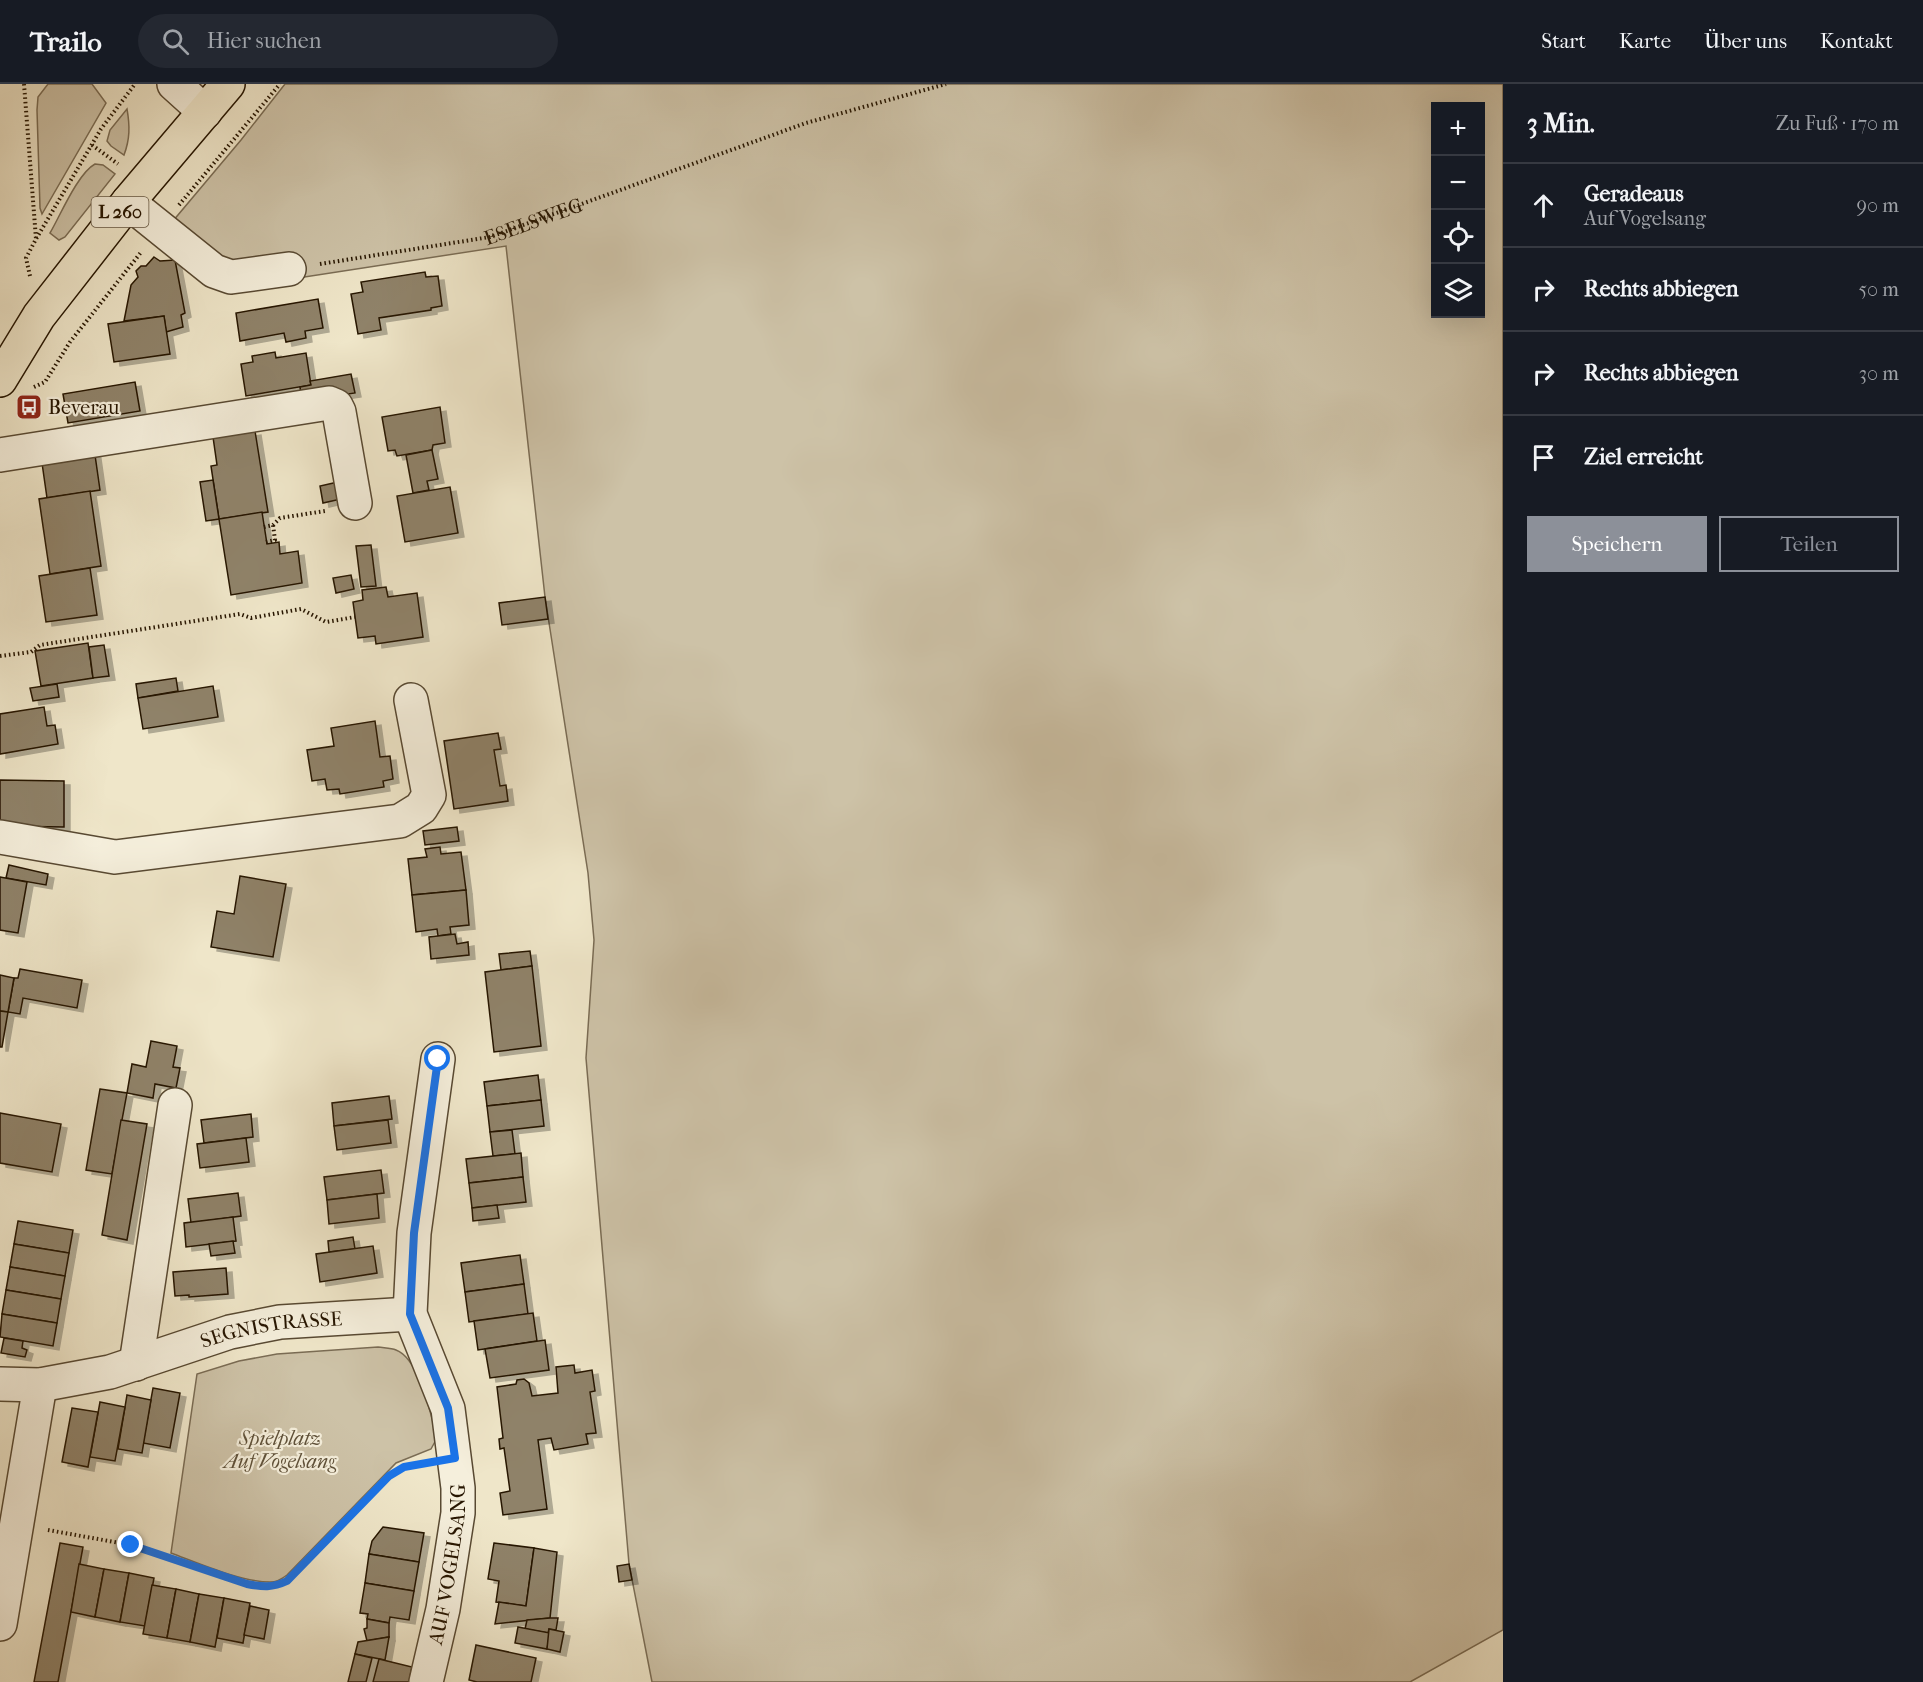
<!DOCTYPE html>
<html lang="de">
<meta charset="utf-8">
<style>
:root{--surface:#171b24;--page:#242831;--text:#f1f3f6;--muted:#9ea1a6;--line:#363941;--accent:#8c9099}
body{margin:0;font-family:"IM FELL French Canon",serif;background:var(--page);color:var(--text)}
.controls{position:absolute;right:18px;top:18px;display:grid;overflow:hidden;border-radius:0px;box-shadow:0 6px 24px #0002}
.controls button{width:54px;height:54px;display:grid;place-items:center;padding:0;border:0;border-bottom:2px solid var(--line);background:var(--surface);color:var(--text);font:30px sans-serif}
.stop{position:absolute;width:18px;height:18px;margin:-14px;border:4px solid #1a73e8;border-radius:50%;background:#fff}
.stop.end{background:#1a73e8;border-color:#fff;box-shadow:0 2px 6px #0008}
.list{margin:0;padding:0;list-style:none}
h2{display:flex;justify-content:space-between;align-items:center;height:78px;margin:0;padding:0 24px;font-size:26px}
h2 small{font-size:20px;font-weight:400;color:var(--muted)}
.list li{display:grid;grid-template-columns:39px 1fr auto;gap:18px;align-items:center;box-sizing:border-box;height:84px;padding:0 24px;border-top:2px solid var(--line)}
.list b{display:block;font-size:22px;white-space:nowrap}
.list p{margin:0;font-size:20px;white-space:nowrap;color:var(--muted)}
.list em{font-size:20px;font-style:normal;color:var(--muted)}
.actions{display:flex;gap:12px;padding:18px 24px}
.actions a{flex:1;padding:14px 0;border:2px solid var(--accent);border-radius:0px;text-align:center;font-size:21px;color:var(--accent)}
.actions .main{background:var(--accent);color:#fff}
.icon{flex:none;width:33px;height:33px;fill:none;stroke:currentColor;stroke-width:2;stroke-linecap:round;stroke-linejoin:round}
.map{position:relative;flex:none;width:1503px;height:1598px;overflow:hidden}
header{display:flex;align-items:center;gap:36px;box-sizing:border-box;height:84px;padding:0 30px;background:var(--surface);border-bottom:2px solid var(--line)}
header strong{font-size:28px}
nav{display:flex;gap:33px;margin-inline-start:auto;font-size:21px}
.search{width:420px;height:54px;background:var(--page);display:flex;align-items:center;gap:15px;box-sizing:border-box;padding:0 21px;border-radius:33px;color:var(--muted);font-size:22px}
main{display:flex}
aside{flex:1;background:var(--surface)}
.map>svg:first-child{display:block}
.green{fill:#cdc2a7;stroke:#7a6c54;stroke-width:1.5;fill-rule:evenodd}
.building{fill:#8f8269;stroke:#261500;stroke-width:1.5;filter:url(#shadow)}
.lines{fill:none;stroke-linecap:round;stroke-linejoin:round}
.minor-casing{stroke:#584932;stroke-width:36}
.major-casing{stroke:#261500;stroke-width:36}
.path{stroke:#261500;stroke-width:4;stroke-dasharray:1.5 3;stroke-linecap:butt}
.minor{stroke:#f5efdc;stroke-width:33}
.major{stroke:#efe6c9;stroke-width:33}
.route{stroke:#1a73e8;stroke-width:8}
.labels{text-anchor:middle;stroke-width:4.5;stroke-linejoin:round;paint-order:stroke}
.shield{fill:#f5efdc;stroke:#645642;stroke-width:1.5}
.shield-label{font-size:18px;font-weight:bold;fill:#261500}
.street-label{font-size:20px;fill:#261500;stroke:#f5efdc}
.poi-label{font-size:20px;fill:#261500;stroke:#f5efdc;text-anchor:start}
.park-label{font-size:20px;font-style:italic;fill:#60523a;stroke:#f5efdc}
</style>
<header>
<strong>Trailo</strong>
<div class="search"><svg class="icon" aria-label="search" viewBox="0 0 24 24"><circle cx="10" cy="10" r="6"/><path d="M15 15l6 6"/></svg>Hier suchen</div>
<nav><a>Start</a><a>Karte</a><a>Über uns</a><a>Kontakt</a></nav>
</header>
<main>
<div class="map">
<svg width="1503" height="1598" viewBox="0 0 1503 1598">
<defs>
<filter id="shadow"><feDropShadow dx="6" dy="4" stdDeviation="0" flood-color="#0004"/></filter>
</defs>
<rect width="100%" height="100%" fill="#efe6c9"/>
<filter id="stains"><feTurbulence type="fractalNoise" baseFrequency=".00333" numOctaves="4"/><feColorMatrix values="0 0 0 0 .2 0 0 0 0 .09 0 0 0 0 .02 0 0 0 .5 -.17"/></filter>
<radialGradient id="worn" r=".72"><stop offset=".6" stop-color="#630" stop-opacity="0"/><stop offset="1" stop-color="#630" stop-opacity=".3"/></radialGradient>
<g class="green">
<polygon points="48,0 92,0 106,19 42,130 40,124 37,26 38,13"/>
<path d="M285,0H1503V1546L1410,1598H652L629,1480L586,974L594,856L588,789L545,513L506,162L220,206L157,156L241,56ZM1436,22H1480V230H1436Z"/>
<path d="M127,25C130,42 130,55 124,71L111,62L107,57L110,46Z"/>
<path d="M95,80L103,81L115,90L65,153L59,156L50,149C60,132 78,89 95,80Z"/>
<path d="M378,1263C384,1264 391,1264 396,1266C420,1275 431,1332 437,1354L431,1365L396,1379L287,1491C282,1495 277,1498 270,1498C241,1498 198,1479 171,1469L197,1290L239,1277L277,1270Z"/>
</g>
<g class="building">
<polygon points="154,173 160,177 175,176 185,229 181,231 183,243 166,248 164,232 124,237 131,201 138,193 136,187 141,182 146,182"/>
<polygon points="425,188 426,193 438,192 442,222 431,224 431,226 379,234 381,246 358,250 351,210 363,208 361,198"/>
<polygon points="318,215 323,244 305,247 306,254 286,258 284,249 240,257 236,229"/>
<polygon points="164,232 170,270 114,278 108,240"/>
<polygon points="275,268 276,274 306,269 311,301 246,312 241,280 253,278 252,272"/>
<polygon points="351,290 355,309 302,317 300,303 311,301 310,297"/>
<polygon points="135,298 140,327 68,339 63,310"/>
<polygon points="440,323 445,359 433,361 432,366 397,372 395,366 388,367 382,333"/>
<polygon points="255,347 268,428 219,435 211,382 217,381 213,353"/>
<polygon points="94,364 100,406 47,414 41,372"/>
<polygon points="432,366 438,395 427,397 429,406 413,409 406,371"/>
<polygon points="213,396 219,435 206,437 200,398"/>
<polygon points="338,398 341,415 323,419 320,402"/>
<polygon points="450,403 458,449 405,458 397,412"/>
<polygon points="90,407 101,482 50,490 39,415"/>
<polygon points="262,428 267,460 279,458 280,470 298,467 302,499 231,511 219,435"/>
<polygon points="371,461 376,502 361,503 356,462"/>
<polygon points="90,484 97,531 46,538 39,492"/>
<polygon points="351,491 354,505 336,509 333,494"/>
<polygon points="386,503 388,513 417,509 423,553 376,560 375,552 358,554 353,518 363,516 362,506"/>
<polygon points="545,513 548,535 502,541 499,519"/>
<polygon points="88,559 93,594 41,602 35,567"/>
<polygon points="104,561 109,592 93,594 89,563"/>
<polygon points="176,594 178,607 138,614 136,600"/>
<polygon points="57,600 59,613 33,617 30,604"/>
<polygon points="213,602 218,633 143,645 138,614"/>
<polygon points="44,623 47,642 55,641 58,660 0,670 0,630"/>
<polygon points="375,637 380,673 390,672 393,695 383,697 384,703 340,710 339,705 327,706 325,695 312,697 307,666 334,662 331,644"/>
<polygon points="498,649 501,665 494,666 500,702 506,701 508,717 454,725 444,657"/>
<polygon points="0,696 64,697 64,743 0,742"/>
<polygon points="457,743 459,757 425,761 423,747"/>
<polygon points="440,763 441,770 461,768 466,806 412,811 408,775 427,773 425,765"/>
<polygon points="9,781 48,790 46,801 6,794"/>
<polygon points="240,792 286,800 273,873 211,863 217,827 234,830"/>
<polygon points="0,793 27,798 18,849 0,846"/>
<polygon points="466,806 469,841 450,843 451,850 438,852 437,845 416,848 412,811"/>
<polygon points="455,850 457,860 468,858 469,871 431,875 429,853"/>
<polygon points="530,867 532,882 501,886 499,870"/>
<polygon points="532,882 541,962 494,968 485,888"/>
<polygon points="20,885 82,896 77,924 23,914 20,930 8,928 14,894 18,894"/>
<polygon points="0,891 14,894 8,928 0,927"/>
<polygon points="0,927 8,928 2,963 0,963"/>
<polygon points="151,957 177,962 173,983 180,984 176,1004 155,1000 153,1014 127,1009 132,980 146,983"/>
<polygon points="538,991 541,1016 487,1022 484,998"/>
<polygon points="100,1005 127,1009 112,1090 86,1086"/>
<polygon points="389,1012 392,1035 334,1042 332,1019"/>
<polygon points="541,1016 544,1042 490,1048 487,1022"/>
<polygon points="0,1029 61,1040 52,1088 0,1079"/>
<polygon points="251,1030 253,1053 204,1059 201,1036"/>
<polygon points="121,1036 147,1040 127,1156 102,1151"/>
<polygon points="388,1036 391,1059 337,1066 334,1042"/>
<polygon points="512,1046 515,1070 493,1072 490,1048"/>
<polygon points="246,1054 249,1078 200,1084 197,1060"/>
<polygon points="521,1069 523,1093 469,1099 466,1075"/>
<polygon points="381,1086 384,1109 327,1116 324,1093"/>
<polygon points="523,1093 526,1118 472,1124 469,1099"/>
<polygon points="238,1109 241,1132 191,1139 188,1115"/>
<polygon points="377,1110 379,1134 329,1140 327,1116"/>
<polygon points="497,1121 499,1134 473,1137 472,1124"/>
<polygon points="233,1133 236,1157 186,1163 184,1139"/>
<polygon points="18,1137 73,1146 69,1169 14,1160"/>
<polygon points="353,1153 355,1165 329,1168 328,1157"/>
<polygon points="233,1157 235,1169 211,1172 209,1160"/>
<polygon points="14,1160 69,1169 65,1192 10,1183"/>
<polygon points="373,1162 377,1189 320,1198 316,1170"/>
<polygon points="520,1171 524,1200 465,1208 461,1179"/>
<polygon points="10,1183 65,1192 61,1215 6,1206"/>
<polygon points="226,1184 228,1210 189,1213 189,1211 175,1212 173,1188"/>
<polygon points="524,1200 528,1230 469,1238 465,1208"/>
<polygon points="6,1206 61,1215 57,1239 2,1230"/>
<polygon points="533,1229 537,1257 478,1266 474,1237"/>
<polygon points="2,1230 57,1239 53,1262 0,1253"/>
<polygon points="4,1254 23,1257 22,1264 27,1266 25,1273 1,1269"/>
<polygon points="545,1256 549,1286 490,1294 485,1265"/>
<polygon points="574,1281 575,1289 592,1286 595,1307 590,1308 596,1349 586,1350 588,1360 554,1366 551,1354 538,1356 547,1425 503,1431 500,1409 510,1407 504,1364 500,1365 499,1355 503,1354 497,1303 516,1300 517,1296 524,1295 529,1299 532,1312 558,1309 556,1283"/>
<polygon points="153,1304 180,1309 170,1364 143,1359"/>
<polygon points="127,1311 151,1316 142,1369 118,1365"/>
<polygon points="100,1318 125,1323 115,1377 90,1373"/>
<polygon points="72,1324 98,1328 88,1383 62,1378"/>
<polygon points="383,1443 424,1449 419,1478 369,1470 372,1457"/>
<polygon points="60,1459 83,1463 58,1598 34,1598"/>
<polygon points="494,1459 534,1464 526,1522 496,1518 499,1497 488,1495"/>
<polygon points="534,1464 557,1468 550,1534 495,1540 499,1518 526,1522"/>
<polygon points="369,1470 419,1478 414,1507 365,1499"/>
<polygon points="79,1480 104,1485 95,1533 71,1528"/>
<polygon points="629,1480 632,1496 619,1498 617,1482"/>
<polygon points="104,1485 129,1489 120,1538 95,1533"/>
<polygon points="129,1489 154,1494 145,1542 120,1538"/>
<polygon points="365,1499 414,1507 409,1536 390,1533 389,1539 367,1535 368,1530 360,1529"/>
<polygon points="152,1501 176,1505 167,1554 143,1550"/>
<polygon points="176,1505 199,1510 190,1558 167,1554"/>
<polygon points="199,1510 224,1514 215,1563 190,1558"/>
<polygon points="224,1514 250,1519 243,1559 217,1554"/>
<polygon points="250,1522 269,1526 264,1555 244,1551"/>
<polygon points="550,1534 558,1534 556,1546 549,1545 548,1549 525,1545 527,1536"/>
<polygon points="367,1535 389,1539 389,1553 367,1557 364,1545 367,1544"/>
<polygon points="518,1543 550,1549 547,1565 515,1559"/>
<polygon points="549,1545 564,1548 560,1568 547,1565"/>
<polygon points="389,1553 385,1576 355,1570 358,1558"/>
<polygon points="476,1561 536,1574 531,1598 477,1598 469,1596"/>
<polygon points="355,1570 372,1574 366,1598 348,1598"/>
<polygon points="379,1575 412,1583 409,1598 373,1598"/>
</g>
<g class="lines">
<g class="minor-casing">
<g id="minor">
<polyline points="174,0 205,28"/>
<polyline points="128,118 214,187 231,193 289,185"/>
<polyline points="0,371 329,319 336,322 339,328 355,419"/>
<polyline points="0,753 115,773 400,737 421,724 429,711 411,616"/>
<polyline points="136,1280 175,1021"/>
<path id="s2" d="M0,1300L40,1301L110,1288L230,1248L280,1238L410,1230"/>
<polyline points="0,1540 40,1301"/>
<path id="s3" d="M426,1598L443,1525L458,1429V1404L448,1325L410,1230L414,1149L438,975"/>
</g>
</g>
<g class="major-casing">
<polyline id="major" points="0,296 39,232 128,118 228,0"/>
</g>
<g class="path">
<polyline points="24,0 36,155"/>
<polyline points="92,61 118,80"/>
<polyline points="179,121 280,0"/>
<path id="s1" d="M320,180L490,153L806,39L946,0"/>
<polyline points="30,192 26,174 36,155 101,45 135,0"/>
<polyline points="34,303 45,298 70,258 142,167"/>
<polyline points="264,443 273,441 280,434 325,427"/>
<polyline points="266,458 275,456 273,441"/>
<polyline points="0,572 31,568 40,561 240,530 251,534 301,525 326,538 355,533"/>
<path d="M48,1446L131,1461L247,1500C263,1503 272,1504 287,1497L389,1392L404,1383L425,1378"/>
</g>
<use href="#minor" class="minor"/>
<use href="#major" class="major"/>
</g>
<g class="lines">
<path class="route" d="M131,1461L247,1500C263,1503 272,1504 287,1497L389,1392L404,1383L455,1374L448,1324L410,1230L414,1149L438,975"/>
</g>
<defs>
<g id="bus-square" transform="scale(1.35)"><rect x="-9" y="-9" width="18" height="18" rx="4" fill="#8f2418" stroke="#f5efdc"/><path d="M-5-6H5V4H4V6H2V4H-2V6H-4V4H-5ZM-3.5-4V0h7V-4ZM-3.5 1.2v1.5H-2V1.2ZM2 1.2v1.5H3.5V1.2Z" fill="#fff"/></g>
</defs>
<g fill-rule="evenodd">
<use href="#bus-square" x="29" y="323"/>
</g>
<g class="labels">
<rect class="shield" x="91.5" y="113" width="57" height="30" rx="4.5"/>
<g class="shield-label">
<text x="120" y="134">L 260</text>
</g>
<g class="street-label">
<text dy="7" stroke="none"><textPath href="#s1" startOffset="218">ESELSWEG</textPath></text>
<text dy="7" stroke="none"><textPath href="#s2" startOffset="279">SEGNISTRASSE</textPath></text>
<text dy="7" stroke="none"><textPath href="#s3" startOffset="120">AUF VOGELSANG</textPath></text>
</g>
<g class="poi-label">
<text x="48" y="330">Beverau</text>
</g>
<g class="park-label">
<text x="280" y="1361">Spielplatz<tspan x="280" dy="23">Auf Vogelsang</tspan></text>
</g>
</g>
<rect width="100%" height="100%" filter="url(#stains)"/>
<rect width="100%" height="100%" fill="url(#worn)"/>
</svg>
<div class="controls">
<button>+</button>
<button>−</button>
<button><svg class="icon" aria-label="locate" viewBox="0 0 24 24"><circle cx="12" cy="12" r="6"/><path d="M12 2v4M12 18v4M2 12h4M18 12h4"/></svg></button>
<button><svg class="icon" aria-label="layers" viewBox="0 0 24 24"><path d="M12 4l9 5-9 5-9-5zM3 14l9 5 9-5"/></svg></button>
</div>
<div class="stop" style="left:438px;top:975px"></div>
<div class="stop end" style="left:131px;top:1461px"></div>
</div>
<aside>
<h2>3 Min.<small>Zu Fuß · 170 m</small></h2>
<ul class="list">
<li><svg class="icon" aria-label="ahead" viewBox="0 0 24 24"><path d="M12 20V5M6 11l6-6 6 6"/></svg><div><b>Geradeaus</b><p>Auf Vogelsang</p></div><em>90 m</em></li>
<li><svg class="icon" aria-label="right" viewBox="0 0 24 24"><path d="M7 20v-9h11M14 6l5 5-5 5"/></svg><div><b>Rechts abbiegen</b></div><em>50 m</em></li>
<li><svg class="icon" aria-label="right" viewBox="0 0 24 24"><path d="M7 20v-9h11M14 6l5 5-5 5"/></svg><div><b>Rechts abbiegen</b></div><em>30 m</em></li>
<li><svg class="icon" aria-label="arrive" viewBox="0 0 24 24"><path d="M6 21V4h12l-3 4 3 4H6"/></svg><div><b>Ziel erreicht</b></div></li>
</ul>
<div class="actions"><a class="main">Speichern</a><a>Teilen</a></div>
</aside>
</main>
